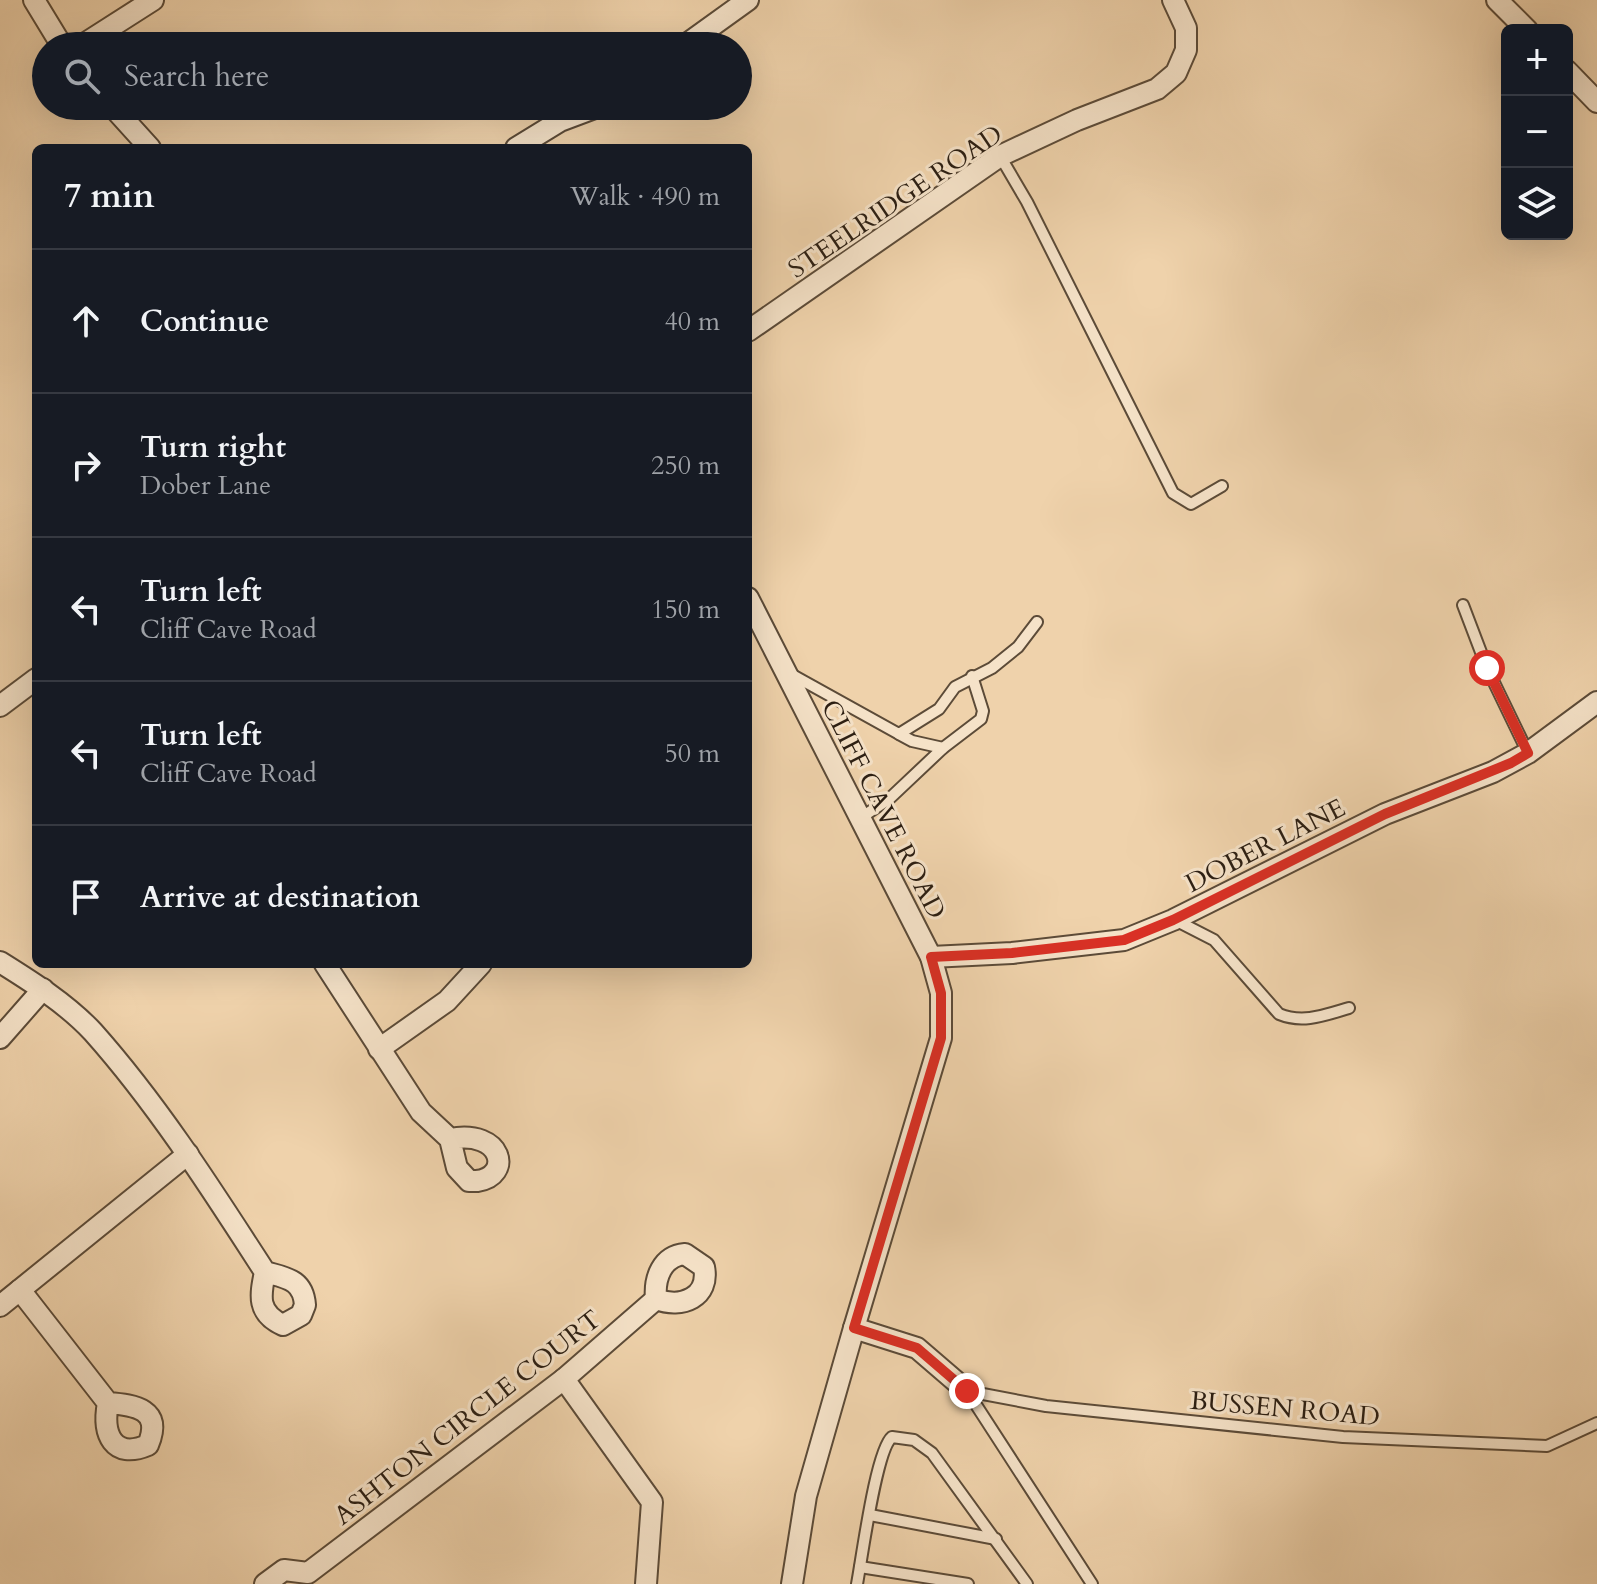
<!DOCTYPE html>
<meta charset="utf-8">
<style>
:root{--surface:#171b24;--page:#242831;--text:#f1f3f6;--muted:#9ea1a6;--line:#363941}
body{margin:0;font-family:Cardo,serif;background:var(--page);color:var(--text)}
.controls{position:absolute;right:24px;top:24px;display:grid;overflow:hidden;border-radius:12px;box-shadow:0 8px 32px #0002}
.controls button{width:72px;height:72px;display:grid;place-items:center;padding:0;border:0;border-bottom:2px solid var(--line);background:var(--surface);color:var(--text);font:40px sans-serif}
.stop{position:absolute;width:24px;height:24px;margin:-18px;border:6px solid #d93025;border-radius:50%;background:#fff}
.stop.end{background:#d93025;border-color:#fff;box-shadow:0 2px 8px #0008}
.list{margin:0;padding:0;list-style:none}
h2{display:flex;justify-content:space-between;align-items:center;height:104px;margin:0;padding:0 32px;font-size:34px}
h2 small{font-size:26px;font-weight:400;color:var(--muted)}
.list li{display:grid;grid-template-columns:52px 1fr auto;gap:24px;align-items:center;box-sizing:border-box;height:144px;padding:0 32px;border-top:2px solid var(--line)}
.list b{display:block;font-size:30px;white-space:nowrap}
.list p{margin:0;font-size:26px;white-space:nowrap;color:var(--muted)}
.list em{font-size:26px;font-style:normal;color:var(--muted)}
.icon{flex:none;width:44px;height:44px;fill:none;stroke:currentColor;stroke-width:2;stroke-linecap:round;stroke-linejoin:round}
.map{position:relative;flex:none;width:1597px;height:1584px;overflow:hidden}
.search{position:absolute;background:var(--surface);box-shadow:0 8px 32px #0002;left:32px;top:32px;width:720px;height:88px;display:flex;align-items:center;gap:20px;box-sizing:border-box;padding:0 28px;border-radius:44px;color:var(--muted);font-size:30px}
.panel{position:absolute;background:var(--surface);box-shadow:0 8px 32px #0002;left:32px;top:144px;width:720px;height:824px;border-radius:12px}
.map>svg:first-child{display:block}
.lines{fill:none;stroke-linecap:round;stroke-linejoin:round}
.lane-casing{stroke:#5c4b38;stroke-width:14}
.street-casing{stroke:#5c4b38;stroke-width:24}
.lane{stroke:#f5e2c8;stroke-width:10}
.street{stroke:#f5e2c8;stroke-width:20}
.route{stroke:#d93025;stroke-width:10}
.labels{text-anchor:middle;stroke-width:6;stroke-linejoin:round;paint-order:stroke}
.street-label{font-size:26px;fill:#2b1e12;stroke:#f5e2c8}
</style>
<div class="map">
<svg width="1597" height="1584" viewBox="0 0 1597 1584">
<rect width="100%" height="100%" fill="#efd2ab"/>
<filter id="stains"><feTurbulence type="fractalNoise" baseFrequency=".0025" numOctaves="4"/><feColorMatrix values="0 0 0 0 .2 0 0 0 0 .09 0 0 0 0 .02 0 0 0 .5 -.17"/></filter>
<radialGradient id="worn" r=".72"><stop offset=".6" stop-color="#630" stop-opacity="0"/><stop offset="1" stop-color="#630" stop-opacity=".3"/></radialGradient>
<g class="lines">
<g class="lane-casing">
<g id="lane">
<polyline points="1000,156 1027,202 1173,493 1191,504 1222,486"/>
<polyline points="1463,605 1487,668 1528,753"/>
<polyline points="789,673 899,734 939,709 955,687 992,668 1018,647 1037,622"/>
<polyline points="899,734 912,741 943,748"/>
<polyline points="859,819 889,799 943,748 981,719 983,711 972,676"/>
<path d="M1175,920L1214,940L1279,1014C1303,1024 1325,1015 1349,1008"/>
<polyline points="967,1391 1046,1406 1343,1437 1547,1446 1597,1423"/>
<polyline points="967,1391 1092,1584"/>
<polyline points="870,1515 996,1539"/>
<polyline points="860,1567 968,1584"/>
<path d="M857,1584C862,1558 876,1450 892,1437L914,1440L932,1453L1027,1584"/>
</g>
</g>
<g class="street-casing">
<g id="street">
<polyline points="34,0 62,46"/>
<polyline points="1497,0 1527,30"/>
<polyline points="81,46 153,0"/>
<polyline points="684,46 748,0"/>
<polyline points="1567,71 1597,102"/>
<polyline points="112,106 150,148"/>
<polyline points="516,148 560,121 600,106"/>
<polyline points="748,331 1000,156 1077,120 1157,89 1176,73 1186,50 1186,28 1173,0"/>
<polyline points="748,598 931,957 941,993 941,1038 854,1328 917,1348 967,1391"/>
<polyline points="0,706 36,679"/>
<polyline points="931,957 1012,953 1124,940 1173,920 1385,814 1493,772 1528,753 1597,702"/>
<path d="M0,962C32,982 67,1004 93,1032C158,1105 212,1190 265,1272C286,1278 303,1279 305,1305L301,1315L283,1325C257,1313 260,1296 265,1272"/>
<path d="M325,964L421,1112L450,1139L457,1168L469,1181H477C513,1176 503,1129 450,1139"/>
<polyline points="0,1038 43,989"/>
<polyline points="379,1049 447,1001 481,964"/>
<path d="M685,1254L704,1267C710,1297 682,1309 656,1299C654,1278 662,1256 685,1254Z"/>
<path d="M20,1290L108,1403C135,1405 163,1409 148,1445C113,1460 102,1434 108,1403"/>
<polyline points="0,1306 188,1154"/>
<polyline points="564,1379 652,1502 646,1584"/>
<polyline points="265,1584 284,1570 308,1573 564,1379 656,1299"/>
<polyline points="792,1584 806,1496 854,1328"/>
</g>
</g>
<use href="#lane" class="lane"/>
<use href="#street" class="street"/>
</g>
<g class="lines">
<polyline class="route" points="967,1391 917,1348 854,1328 941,1038 941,993 931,957 1012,953 1124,940 1173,920 1385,814 1511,763 1528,753 1487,668"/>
</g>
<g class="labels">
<g class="street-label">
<text transform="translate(895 201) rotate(-34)" y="9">STEELRIDGE ROAD</text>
<text transform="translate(884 809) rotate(63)" y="9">CLIFF CAVE ROAD</text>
<text transform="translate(1265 845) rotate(-27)" y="9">DOBER LANE</text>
<text transform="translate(1285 1408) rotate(5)" y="9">BUSSEN ROAD</text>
<text transform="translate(467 1417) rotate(-38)" y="9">ASHTON CIRCLE COURT</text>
</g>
</g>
<rect width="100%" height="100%" filter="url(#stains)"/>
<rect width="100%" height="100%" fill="url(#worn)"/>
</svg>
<div class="controls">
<button>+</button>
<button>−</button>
<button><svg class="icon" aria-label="layers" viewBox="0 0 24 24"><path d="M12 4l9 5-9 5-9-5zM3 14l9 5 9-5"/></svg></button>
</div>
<div class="stop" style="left:1487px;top:668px"></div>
<div class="stop end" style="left:967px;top:1391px"></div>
<div class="search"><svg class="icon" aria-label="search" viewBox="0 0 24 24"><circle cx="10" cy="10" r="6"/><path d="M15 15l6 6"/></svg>Search here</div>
<section class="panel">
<h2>7 min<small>Walk · 490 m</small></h2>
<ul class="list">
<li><svg class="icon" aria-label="ahead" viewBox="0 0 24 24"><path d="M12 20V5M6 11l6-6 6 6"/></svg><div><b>Continue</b></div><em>40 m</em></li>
<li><svg class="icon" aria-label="right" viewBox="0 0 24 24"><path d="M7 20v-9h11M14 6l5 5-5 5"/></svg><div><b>Turn right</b><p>Dober Lane</p></div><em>250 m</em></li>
<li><svg class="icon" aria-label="left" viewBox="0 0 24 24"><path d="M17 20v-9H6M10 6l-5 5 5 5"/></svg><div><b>Turn left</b><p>Cliff Cave Road</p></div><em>150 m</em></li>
<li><svg class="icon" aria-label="left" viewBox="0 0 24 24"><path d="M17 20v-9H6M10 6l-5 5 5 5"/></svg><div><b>Turn left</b><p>Cliff Cave Road</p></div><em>50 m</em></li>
<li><svg class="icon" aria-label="arrive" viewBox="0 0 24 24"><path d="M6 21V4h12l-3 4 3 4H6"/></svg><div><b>Arrive at destination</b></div></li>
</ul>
</section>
</div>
